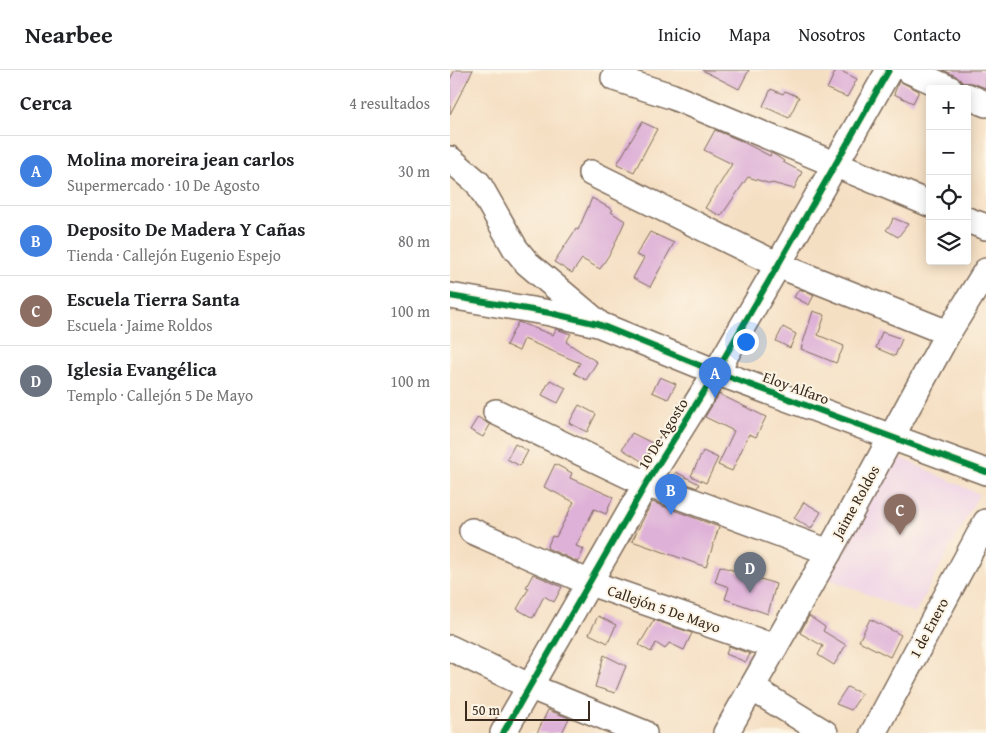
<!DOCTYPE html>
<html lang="es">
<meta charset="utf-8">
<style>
:root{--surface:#fff;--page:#f2f2f2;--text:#202124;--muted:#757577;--line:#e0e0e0;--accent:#b45309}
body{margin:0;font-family:"Gentium Book Plus",serif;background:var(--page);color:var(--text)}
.controls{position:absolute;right:15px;top:15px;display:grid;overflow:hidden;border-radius:5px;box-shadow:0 2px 12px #0003}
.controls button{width:45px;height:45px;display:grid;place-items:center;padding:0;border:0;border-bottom:1px solid var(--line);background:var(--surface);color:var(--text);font:25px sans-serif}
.scale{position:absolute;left:15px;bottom:12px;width:125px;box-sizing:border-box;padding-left:5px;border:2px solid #3b2a1e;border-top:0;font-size:14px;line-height:18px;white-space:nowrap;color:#3b2a1e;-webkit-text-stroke:4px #fcf5e5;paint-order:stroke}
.you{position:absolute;left:295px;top:271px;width:18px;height:18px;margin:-12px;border:4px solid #fff;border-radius:50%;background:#1a73e8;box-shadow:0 0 0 8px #1a73e833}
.badge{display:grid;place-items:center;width:32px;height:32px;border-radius:50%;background:var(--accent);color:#fff;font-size:16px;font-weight:700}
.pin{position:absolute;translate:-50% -41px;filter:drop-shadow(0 1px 2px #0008)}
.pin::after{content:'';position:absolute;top:26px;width:18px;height:15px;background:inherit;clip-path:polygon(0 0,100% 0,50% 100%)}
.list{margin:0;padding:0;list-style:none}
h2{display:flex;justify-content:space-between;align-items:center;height:65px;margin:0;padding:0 20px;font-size:21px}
h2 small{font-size:16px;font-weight:400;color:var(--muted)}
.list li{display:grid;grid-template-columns:32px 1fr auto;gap:15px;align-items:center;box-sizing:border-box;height:70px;padding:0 20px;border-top:1px solid var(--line)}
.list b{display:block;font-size:19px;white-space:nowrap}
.list p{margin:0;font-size:16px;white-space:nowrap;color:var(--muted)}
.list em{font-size:16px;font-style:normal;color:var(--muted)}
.icon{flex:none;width:28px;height:28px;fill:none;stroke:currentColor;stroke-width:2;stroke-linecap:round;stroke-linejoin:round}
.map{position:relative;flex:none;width:536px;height:663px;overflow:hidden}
header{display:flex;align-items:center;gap:30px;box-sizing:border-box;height:70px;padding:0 25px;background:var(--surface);border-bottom:1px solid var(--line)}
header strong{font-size:24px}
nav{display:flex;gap:28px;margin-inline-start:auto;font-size:18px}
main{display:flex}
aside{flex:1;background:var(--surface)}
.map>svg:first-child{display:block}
.built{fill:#eed0e7}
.building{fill:#deb1d8}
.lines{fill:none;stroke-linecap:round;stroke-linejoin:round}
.minor-casing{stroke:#7c6958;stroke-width:28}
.minor{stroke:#fff;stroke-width:25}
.cycleway-casing{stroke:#fcf5e5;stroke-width:9}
.cycleway{stroke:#00873e;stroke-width:6}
.labels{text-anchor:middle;stroke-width:4;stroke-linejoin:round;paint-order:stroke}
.street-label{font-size:15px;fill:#3b2a1e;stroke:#fcf5e5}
</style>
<header>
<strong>Nearbee</strong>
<nav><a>Inicio</a><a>Mapa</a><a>Nosotros</a><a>Contacto</a></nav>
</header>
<main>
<aside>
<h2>Cerca<small>4 resultados</small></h2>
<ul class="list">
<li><span class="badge" style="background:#3f7fe0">A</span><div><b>Molina moreira jean carlos</b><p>Supermercado · 10 De Agosto</p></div><em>30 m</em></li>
<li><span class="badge" style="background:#3f7fe0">B</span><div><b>Deposito De Madera Y Cañas</b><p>Tienda · Callejón Eugenio Espejo</p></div><em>80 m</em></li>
<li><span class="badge" style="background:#8d6e63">C</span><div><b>Escuela Tierra Santa</b><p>Escuela · Jaime Roldos</p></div><em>100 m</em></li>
<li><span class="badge" style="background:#6b7280">D</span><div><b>Iglesia Evangélica</b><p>Templo · Callejón 5 De Mayo</p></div><em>100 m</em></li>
</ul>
</aside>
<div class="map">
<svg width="536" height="663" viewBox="0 0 536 663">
<rect width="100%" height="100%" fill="#fcf5e5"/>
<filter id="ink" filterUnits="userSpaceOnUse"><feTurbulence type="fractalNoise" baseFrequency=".02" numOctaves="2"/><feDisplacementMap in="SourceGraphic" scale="10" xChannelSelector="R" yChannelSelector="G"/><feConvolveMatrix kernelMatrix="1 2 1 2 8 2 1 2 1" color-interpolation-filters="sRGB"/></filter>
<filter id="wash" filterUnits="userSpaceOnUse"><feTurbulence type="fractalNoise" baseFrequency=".0096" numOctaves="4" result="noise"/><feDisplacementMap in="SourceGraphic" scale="20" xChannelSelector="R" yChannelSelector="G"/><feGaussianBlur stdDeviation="1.12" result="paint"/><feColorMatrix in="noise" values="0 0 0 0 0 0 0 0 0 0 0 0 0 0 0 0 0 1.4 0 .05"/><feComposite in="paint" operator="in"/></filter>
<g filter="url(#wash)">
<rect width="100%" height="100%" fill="#f5dfc3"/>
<polygon class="built" points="438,382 529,424 465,543 371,506"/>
<g id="blocks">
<g class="building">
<polygon points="5,0 23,0 0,44 0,9"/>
<polygon points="252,0 299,0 289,19"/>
<polygon points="386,0 389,0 407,9 397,27 377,19"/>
<polygon points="493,0 536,0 536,18 522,13 513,13 506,6"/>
<polygon points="449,11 469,21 463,33 444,24"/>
<polygon points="321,19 333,24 335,21 349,27 339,48 313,36"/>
<polygon points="192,52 207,59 184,102 167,94"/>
<polygon points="265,60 289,70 320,86 321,83 325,85 334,91 333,92 352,102 344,119 322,113 321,114 298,107 271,146 255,138 282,94 254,80"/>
<polygon points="142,128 163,140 161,142 175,151 162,180 150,199 132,189 122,203 104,192 126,159 128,160"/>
<polygon points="443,148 458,154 448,167 436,160 441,154"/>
<polygon points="200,162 224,173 200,217 183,208 194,188 186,185"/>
<polygon points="349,219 364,225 359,235 344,227"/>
<polygon points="363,241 375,245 368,265 394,276 386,293 351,279"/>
<polygon points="68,252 103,265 106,259 121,264 116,272 147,292 136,310 124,303 130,293 74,269 69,281 56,275"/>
<polygon points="333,257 346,264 340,278 326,271"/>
<polygon points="432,262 452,269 445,286 426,278"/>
<polygon points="210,307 226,314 218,329 202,322"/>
<polygon points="100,310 116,318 108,333 92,325"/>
<polygon points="269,324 316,347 306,367 299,364 282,401 268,395 284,361 255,347"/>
<polygon points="129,335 146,344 137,362 119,353"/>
<polygon points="28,347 40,355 33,367 20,360"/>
<polygon points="182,363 204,374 193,392 172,379"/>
<polygon points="65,374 78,381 70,396 57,389"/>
<polygon points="253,381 268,388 256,413 241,406"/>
<polygon points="105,394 122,403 120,408 163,427 156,444 144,439 126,476 134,479 128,492 97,478 102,466 106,467 124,432 94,417"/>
<polygon points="226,402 249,414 247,418 222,408"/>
<polygon points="202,432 269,457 256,497 182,471"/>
<polygon points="354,432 371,442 361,459 344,448"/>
<polygon points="270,496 326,514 318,544 275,529 279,517 265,512"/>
<polygon points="83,504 112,517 104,532 94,526 83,548 67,539 79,518 76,517"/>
<polygon points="148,546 166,555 158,573 139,564"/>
<polygon points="359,546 375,557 373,561 396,575 384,595 368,585 373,576 350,563"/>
<polygon points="420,549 451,565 440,587 409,571"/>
<polygon points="204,550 242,563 234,580 219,573 215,579 206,573 201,582 189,575"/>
<polygon points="279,576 300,584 296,592 276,584"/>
<polygon points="154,585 176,596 165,623 145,617"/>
<polygon points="397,617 412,624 401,640 386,634"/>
<polygon points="98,640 119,648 112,663 87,663"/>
</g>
</g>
</g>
<g filter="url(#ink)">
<use href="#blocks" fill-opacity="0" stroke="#7c6958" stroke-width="1"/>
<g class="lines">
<g class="minor-casing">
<g id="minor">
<polyline points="458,0 500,19"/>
<polyline points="164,8 221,26 480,134"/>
<polyline points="517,26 536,34"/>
<polyline points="0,89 28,113 65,178 77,193 147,252"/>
<polyline points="141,103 328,195 498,263"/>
<polyline points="517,150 536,157"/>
<polyline points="0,226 100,243 148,254 266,302 536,402"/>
<polyline points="46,342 196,414 379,482"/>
<polyline points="22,461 140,513 325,577"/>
<polyline points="0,578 81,617 194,663"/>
<polyline points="302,618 375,663"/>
<polyline points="53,663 196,414 266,302 328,195 439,0"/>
<polyline points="276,663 379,482 498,263 536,201"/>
<polyline points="423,663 536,452"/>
</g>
</g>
<use href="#minor" class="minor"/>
<g class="cycleway-casing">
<g id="cycleway">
<polyline points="0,226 100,243 148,254 266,302 536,402"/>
<polyline points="53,663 196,414 266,302 328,195 439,0"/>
</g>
</g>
<use href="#cycleway" class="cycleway"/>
</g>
</g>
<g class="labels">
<g class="street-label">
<text transform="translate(346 318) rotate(20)" y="5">Eloy Alfaro</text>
<text transform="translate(213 364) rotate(-58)" y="5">10 De Agosto</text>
<text transform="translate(406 432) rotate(-61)" y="5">Jaime Roldos</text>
<text transform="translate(214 539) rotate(19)" y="5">Callejón 5 De Mayo</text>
<text transform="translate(479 558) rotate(-62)" y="5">1 de Enero</text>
</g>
</g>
</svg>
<div class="controls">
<button>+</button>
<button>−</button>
<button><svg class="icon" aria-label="locate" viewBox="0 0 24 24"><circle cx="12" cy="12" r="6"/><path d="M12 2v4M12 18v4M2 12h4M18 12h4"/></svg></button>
<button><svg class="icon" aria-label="layers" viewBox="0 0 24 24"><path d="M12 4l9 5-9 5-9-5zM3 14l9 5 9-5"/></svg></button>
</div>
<div class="scale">50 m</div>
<div class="you"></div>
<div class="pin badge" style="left:265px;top:328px;background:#3f7fe0">A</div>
<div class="pin badge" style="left:221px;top:445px;background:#3f7fe0">B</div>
<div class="pin badge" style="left:450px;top:465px;background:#8d6e63">C</div>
<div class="pin badge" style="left:300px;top:523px;background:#6b7280">D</div>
</div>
</main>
